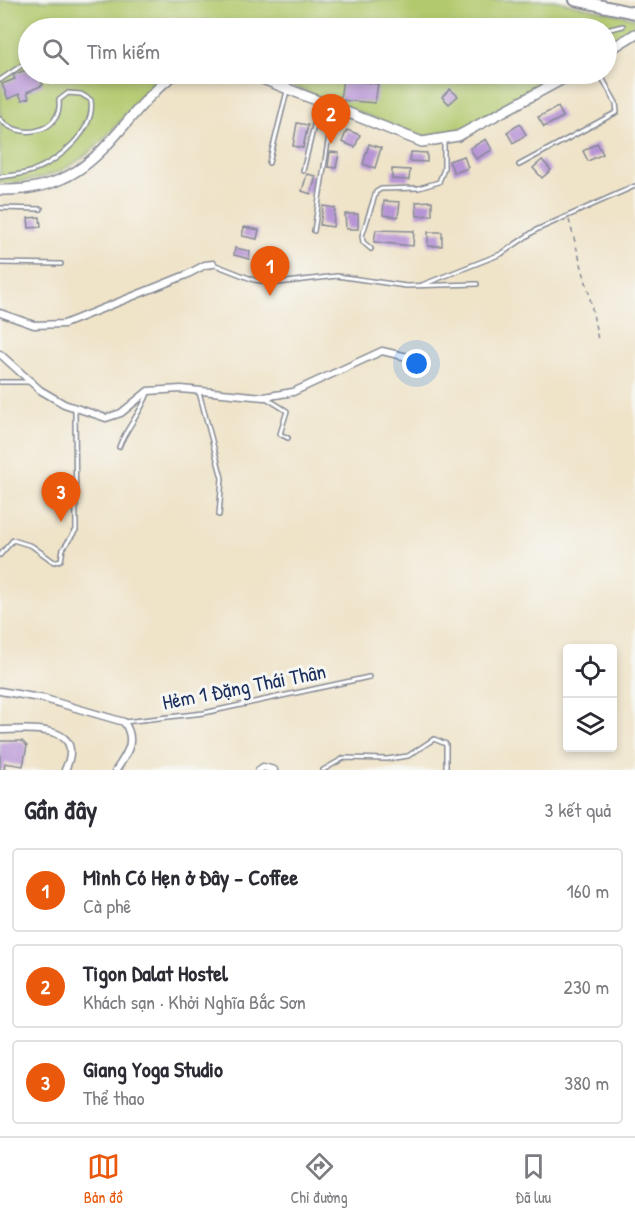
<!DOCTYPE html>
<html lang="vi">
<meta charset="utf-8">
<style>
:root{--surface:#fff;--page:#f2f2f3;--text:#2b2b33;--muted:#7c7c81;--line:#e1e1e2;--accent:#ea580c}
body{margin:0;font-family:"Patrick Hand",sans-serif;background:var(--page);color:var(--text)}
.controls{position:absolute;right:18px;bottom:18px;display:grid;overflow:hidden;border-radius:6px;box-shadow:0 3px 9px #0003}
.controls button{width:54px;height:54px;display:grid;place-items:center;padding:0;border:0;border-bottom:2px solid var(--line);background:var(--surface);color:var(--text);font:30px sans-serif}
.you{position:absolute;left:417px;top:364px;width:21px;height:21px;margin:-15px;border:4px solid #fff;border-radius:50%;background:#1a73e8;box-shadow:0 0 0 9px #1a73e833}
.badge{display:grid;place-items:center;width:39px;height:39px;border-radius:50%;background:var(--accent);color:#fff;font-size:20px;font-weight:700}
.pin{position:absolute;translate:-50% -50px;filter:drop-shadow(0 2px 3px #0008)}
.pin::after{content:'';position:absolute;top:32px;width:21px;height:18px;background:inherit;clip-path:polygon(0 0,100% 0,50% 100%)}
.list{margin:0;padding:0;list-style:none}
h2{display:flex;justify-content:space-between;align-items:center;height:78px;margin:0;padding:0 24px;font-size:26px}
h2 small{font-size:20px;font-weight:400;color:var(--muted)}
.list li{display:grid;grid-template-columns:39px 1fr auto;gap:18px;align-items:center;box-sizing:border-box;height:84px;margin:0 12px 12px;padding:0 12px;border:2px solid var(--line);border-radius:6px}
.list b{display:block;font-size:22px;white-space:nowrap}
.list p{margin:0;font-size:20px;white-space:nowrap;color:var(--muted)}
.list em{font-size:20px;font-style:normal;color:var(--muted)}
.icon{flex:none;width:33px;height:33px;fill:none;stroke:currentColor;stroke-width:2;stroke-linecap:round;stroke-linejoin:round}
.map{position:relative;flex:none;width:635px;height:770px;overflow:hidden}
.search{position:absolute;background:var(--surface);box-shadow:0 3px 9px #0003;left:18px;right:18px;top:18px;height:66px;display:flex;align-items:center;gap:15px;box-sizing:border-box;padding:0 21px;border-radius:33px;color:var(--muted);font-size:22px}
.sheet{height:366px;background:var(--surface)}
nav{display:flex;justify-content:space-around;align-items:center;box-sizing:border-box;height:84px;border-top:2px solid var(--line);background:var(--surface);font-size:16px;color:var(--muted)}
nav a{display:grid;justify-items:center;gap:3px}
nav .on{color:var(--accent)}
.map>svg:first-child{display:block}
.green{fill:#b2c96e;stroke:#667c66;stroke-width:1.5}
.building{fill:#b794d6}
.lines{fill:none;stroke-linecap:round;stroke-linejoin:round}
.lane-casing{stroke:#858993;stroke-width:6}
.street-casing{stroke:#858993;stroke-width:9}
.secondary-casing{stroke:#858993;stroke-width:12}
.primary-casing{stroke:#858993;stroke-width:14}
.path{stroke:#858993;stroke-width:1.5;stroke-dasharray:4.5 4.5;stroke-linecap:butt}
.lane{stroke:#fff;stroke-width:3}
.street{stroke:#fff;stroke-width:6}
.secondary{stroke:#fff;stroke-width:9}
.primary{stroke:#fff;stroke-width:10}
.labels{text-anchor:middle;stroke-width:6;stroke-linejoin:round;paint-order:stroke}
.street-label{font-size:21px;fill:#1b2f5e;stroke:#f6f6f2}
</style>
<div class="map">
<svg width="635" height="770" viewBox="0 0 635 770">
<rect width="100%" height="100%" fill="#f6f6f2"/>
<filter id="ink" filterUnits="userSpaceOnUse"><feTurbulence type="fractalNoise" baseFrequency=".0167" numOctaves="2"/><feDisplacementMap in="SourceGraphic" scale="12" xChannelSelector="R" yChannelSelector="G"/><feConvolveMatrix kernelMatrix="1 2 1 2 8 2 1 2 1" color-interpolation-filters="sRGB"/></filter>
<filter id="wash" filterUnits="userSpaceOnUse"><feTurbulence type="fractalNoise" baseFrequency=".008" numOctaves="4" result="noise"/><feDisplacementMap in="SourceGraphic" scale="24" xChannelSelector="R" yChannelSelector="G"/><feGaussianBlur stdDeviation="1.35" result="paint"/><feColorMatrix in="noise" values="0 0 0 0 0 0 0 0 0 0 0 0 0 0 0 0 0 1.4 0 .05"/><feComposite in="paint" operator="in"/></filter>
<g filter="url(#wash)">
<rect width="100%" height="100%" fill="#efe3c8"/>
<g class="green">
<path d="M0,0H553L635,18V31L607,48L606,28H28V74H166C109,125 88,183 0,183Z"/>
<path d="M262,74H563C524,96 470,135 425,138Z"/>
</g>
<g id="blocks">
<g class="building">
<polygon points="203,20 227,23 226,28 202,26"/>
<polygon points="28,69 28,74 38,74 43,85 27,92 29,98 22,100 19,94 8,99 2,84 15,79 13,75"/>
<polygon points="343,79 378,84 375,103 340,100"/>
<polygon points="450,89 458,96 449,104 442,97"/>
<polygon points="558,107 563,117 544,127 538,117"/>
<polygon points="297,123 308,125 303,148 293,146"/>
<polygon points="520,124 526,135 513,143 507,132"/>
<polygon points="347,130 360,135 355,147 342,142"/>
<polygon points="486,139 492,150 476,159 470,148"/>
<polygon points="597,143 603,154 588,161 583,151"/>
<polygon points="369,144 381,148 375,168 363,164"/>
<polygon points="330,152 339,153 336,168 328,167"/>
<polygon points="411,152 427,153 427,162 410,161"/>
<polygon points="464,156 468,168 454,173 449,161"/>
<polygon points="542,160 551,170 542,178 533,168"/>
<polygon points="392,169 410,170 409,180 392,179"/>
<polygon points="307,174 316,176 311,194 302,191"/>
<polygon points="384,201 400,202 398,217 383,215"/>
<polygon points="432,201 432,215 417,216 416,202"/>
<polygon points="323,206 335,208 333,227 320,225"/>
<polygon points="345,214 358,214 358,229 346,229"/>
<polygon points="40,217 41,227 29,228 28,218"/>
<polygon points="244,227 259,230 257,239 242,236"/>
<polygon points="376,230 414,231 413,246 374,242"/>
<rect x="428" y="232" width="14" height="14"/>
<polygon points="235,248 250,251 249,259 234,255"/>
<polygon points="0,741 22,741 27,746 23,766 5,763 4,770 0,770"/>
</g>
</g>
</g>
<g filter="url(#ink)">
<use href="#blocks" fill-opacity="0" stroke="#858993" stroke-width="1.5"/>
<g class="lines">
<g class="lane-casing">
<g id="lane">
<polyline points="606,30 623,26"/>
<polyline points="368,74 394,76 411,74"/>
<polyline points="0,80 28,61"/>
<path d="M0,119C19,141 63,133 59,100L68,93L81,94L91,100C96,131 58,161 32,171C23,175 10,175 0,177"/>
<polyline points="269,163 287,91"/>
<polyline points="519,165 617,112 616,103 600,74"/>
<polyline points="303,171 319,105"/>
<polyline points="0,208 41,209"/>
<polyline points="314,231 333,110"/>
<polyline points="371,249 363,242 362,236 376,192 381,189 419,188 439,182 444,169 444,140"/>
<polyline points="0,263 61,264"/>
<polyline points="213,264 254,280 278,283 337,276 406,286 477,284"/>
<polyline points="422,285 501,254 536,230 635,186"/>
<polyline points="0,382 29,382"/>
<polyline points="199,392 222,478 219,515"/>
<polyline points="266,398 287,411 280,434 288,438"/>
<path d="M119,447C126,428 141,413 148,393"/>
<polyline points="0,555 13,540 32,546 54,562 61,560 63,549 76,530 75,409"/>
<polyline points="124,722 204,713 369,677"/>
<polyline points="323,770 344,758 387,759 408,756 434,739 446,744 446,770"/>
</g>
</g>
<g class="street-casing">
<g id="street">
<polyline points="0,313 34,325 64,324 186,275 205,265 213,264"/>
<polyline points="0,354 40,390 64,404 106,418 121,413 148,391 181,389 264,397 293,392 382,351 416,359"/>
<path d="M0,691L45,699L124,722C137,741 127,754 116,770"/>
<path d="M0,730C27,730 88,722 65,770"/>
<polyline points="259,770 263,767 274,770"/>
</g>
</g>
<g class="secondary-casing">
<g id="secondary">
<polyline points="606,52 635,34"/>
<polyline points="250,74 422,142 458,136 572,74"/>
<path d="M0,190C98,192 110,126 174,74"/>
</g>
</g>
<g class="primary-casing">
<polyline id="primary" points="575,0 635,13"/>
</g>
<polyline class="path" points="569,220 589,293 598,340"/>
<use href="#lane" class="lane"/>
<use href="#street" class="street"/>
<use href="#secondary" class="secondary"/>
<use href="#primary" class="primary"/>
</g>
</g>
<g class="labels">
<g class="street-label">
<text transform="translate(244 687) rotate(-11)" y="7">Hẻm 1 Đặng Thái Thân</text>
</g>
</g>
</svg>
<div class="controls">
<button><svg class="icon" aria-label="locate" viewBox="0 0 24 24"><circle cx="12" cy="12" r="6"/><path d="M12 2v4M12 18v4M2 12h4M18 12h4"/></svg></button>
<button><svg class="icon" aria-label="layers" viewBox="0 0 24 24"><path d="M12 4l9 5-9 5-9-5zM3 14l9 5 9-5"/></svg></button>
</div>
<div class="you"></div>
<div class="pin badge" style="left:270px;top:296px">1</div>
<div class="pin badge" style="left:331px;top:144px">2</div>
<div class="pin badge" style="left:61px;top:522px">3</div>
<div class="search"><svg class="icon" aria-label="search" viewBox="0 0 24 24"><circle cx="10" cy="10" r="6"/><path d="M15 15l6 6"/></svg>Tìm kiếm</div>
</div>
<section class="sheet">
<h2>Gần đây<small>3 kết quả</small></h2>
<ul class="list">
<li><span class="badge">1</span><div><b>Mình Có Hẹn ở Đây - Coffee</b><p>Cà phê</p></div><em>160 m</em></li>
<li><span class="badge">2</span><div><b>Tigon Dalat Hostel</b><p>Khách sạn · Khởi Nghĩa Bắc Sơn</p></div><em>230 m</em></li>
<li><span class="badge">3</span><div><b>Giang Yoga Studio</b><p>Thể thao</p></div><em>380 m</em></li>
</ul>
</section>
<nav>
<a class="on"><svg class="icon" aria-label="map" viewBox="0 0 24 24"><path d="M3 6l6-2 6 2 6-2v14l-6 2-6-2-6 2zM9 4v14M15 6v14"/></svg>Bản đồ</a>
<a><svg class="icon" aria-label="directions" viewBox="0 0 24 24"><path d="M12 3l9 9-9 9-9-9zM9 14v-3h6M13 9l2 2-2 2"/></svg>Chỉ đường</a>
<a><svg class="icon" aria-label="saved" viewBox="0 0 24 24"><path d="M7 4h10v16l-5-4-5 4z"/></svg>Đã lưu</a>
</nav>
